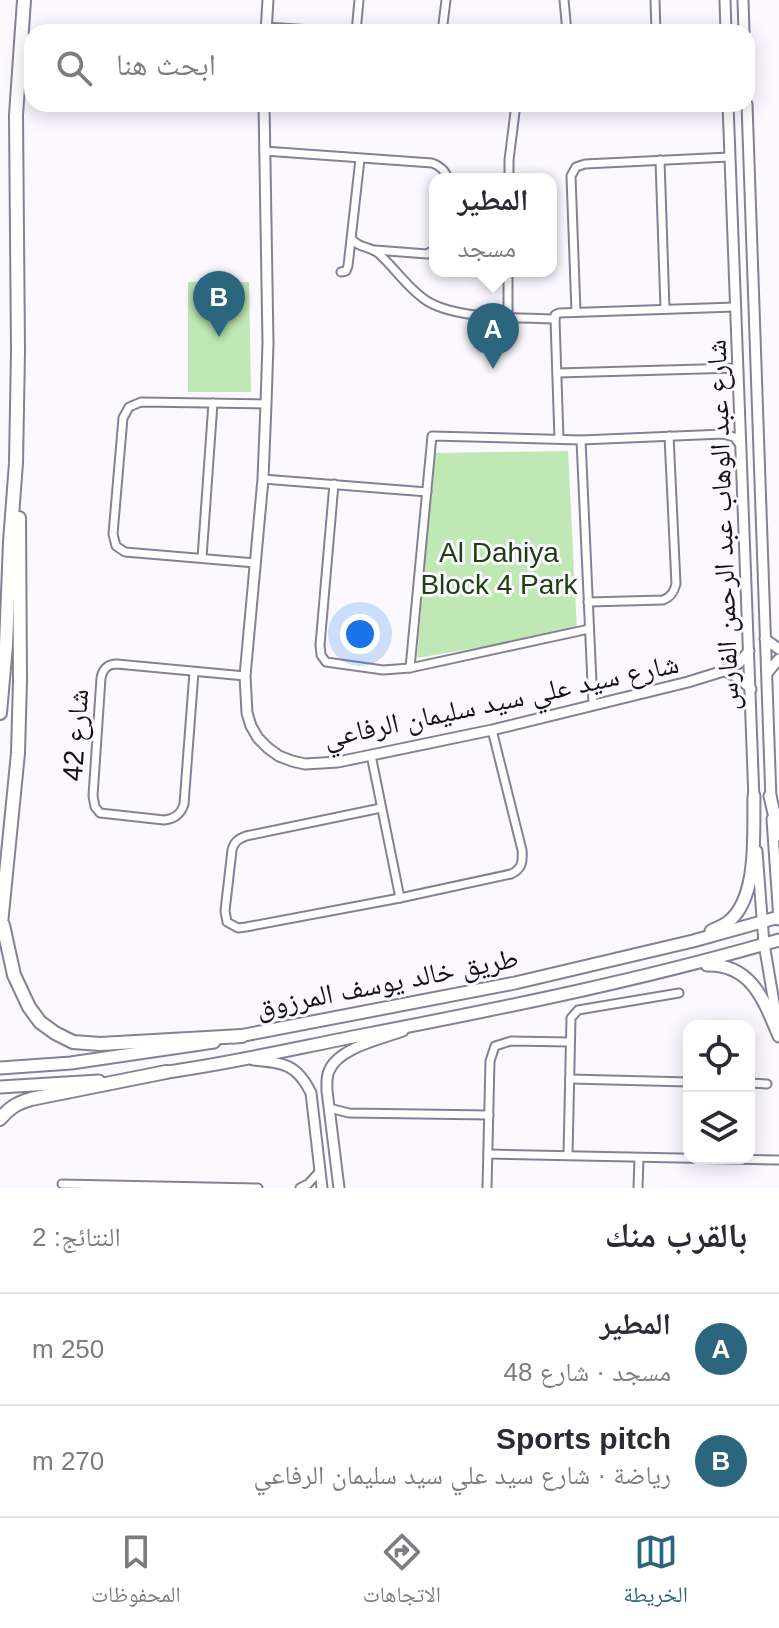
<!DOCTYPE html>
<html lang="ar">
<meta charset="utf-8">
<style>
:root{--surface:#fff;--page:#f7f7f7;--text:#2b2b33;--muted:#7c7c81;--line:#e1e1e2;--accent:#2b667e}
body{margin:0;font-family:Arial,"Noto Naskh Arabic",sans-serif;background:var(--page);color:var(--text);direction:rtl}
.controls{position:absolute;right:24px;bottom:24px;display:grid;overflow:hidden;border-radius:16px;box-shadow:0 4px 20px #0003}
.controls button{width:72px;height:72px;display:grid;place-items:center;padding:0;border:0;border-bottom:2px solid var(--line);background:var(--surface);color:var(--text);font:40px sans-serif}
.you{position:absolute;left:360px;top:634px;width:28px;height:28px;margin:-20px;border:6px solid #fff;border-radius:50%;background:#1a73e8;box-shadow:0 0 0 12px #1a73e833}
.badge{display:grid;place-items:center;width:52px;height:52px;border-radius:50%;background:var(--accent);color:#fff;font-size:26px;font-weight:700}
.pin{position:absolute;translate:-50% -66px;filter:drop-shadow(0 2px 4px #0008)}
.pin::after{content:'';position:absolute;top:42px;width:28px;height:24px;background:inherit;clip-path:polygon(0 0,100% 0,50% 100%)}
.popup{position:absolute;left:429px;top:173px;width:128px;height:104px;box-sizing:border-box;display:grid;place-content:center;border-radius:16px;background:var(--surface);filter:drop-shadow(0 2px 6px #0005);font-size:26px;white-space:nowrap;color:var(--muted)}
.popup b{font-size:30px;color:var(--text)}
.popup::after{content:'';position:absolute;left:50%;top:100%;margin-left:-16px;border:16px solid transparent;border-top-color:var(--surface)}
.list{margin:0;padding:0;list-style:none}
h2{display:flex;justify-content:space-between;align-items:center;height:104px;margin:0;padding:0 32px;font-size:34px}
h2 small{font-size:26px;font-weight:400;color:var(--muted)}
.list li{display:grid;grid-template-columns:52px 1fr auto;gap:24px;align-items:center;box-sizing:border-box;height:112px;padding:0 32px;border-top:2px solid var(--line)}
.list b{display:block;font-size:30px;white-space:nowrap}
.list p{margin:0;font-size:26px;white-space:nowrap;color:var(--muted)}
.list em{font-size:26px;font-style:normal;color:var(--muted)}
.icon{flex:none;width:44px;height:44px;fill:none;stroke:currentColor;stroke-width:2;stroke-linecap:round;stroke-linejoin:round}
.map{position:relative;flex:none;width:779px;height:1188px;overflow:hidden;direction:ltr}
.search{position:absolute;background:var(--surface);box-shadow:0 4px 20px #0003;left:24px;right:24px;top:24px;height:88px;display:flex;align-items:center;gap:20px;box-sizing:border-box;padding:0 28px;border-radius:24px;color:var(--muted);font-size:30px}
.sheet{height:328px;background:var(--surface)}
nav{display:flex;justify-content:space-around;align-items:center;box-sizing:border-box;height:112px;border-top:2px solid var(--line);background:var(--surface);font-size:22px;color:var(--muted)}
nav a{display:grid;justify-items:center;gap:4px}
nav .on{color:var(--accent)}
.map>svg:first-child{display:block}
.green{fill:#c0e8b4}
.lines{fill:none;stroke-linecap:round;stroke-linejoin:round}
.minor-casing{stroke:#868097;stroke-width:11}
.tertiary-casing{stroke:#868097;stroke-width:13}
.primary-casing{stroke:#868097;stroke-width:15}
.motorway-casing{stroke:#868097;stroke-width:16}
.minor{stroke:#fff;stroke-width:7}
.tertiary{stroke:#fff;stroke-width:9}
.primary{stroke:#fff;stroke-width:11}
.motorway{stroke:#fff;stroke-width:12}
.labels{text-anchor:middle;stroke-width:6;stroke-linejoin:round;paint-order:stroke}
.street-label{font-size:28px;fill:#14111a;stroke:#fbf9ff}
.park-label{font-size:28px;fill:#1d4010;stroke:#fbf9ff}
</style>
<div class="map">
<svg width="779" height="1188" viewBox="0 0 779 1188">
<rect width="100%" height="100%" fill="#fbf9ff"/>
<g class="green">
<polygon points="188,282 249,282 251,392 188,392"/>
<polygon points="568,451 577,631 417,658 434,453"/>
</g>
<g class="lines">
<g class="minor-casing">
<g id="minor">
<polyline points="564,0 567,32"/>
<polyline points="655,0 656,32"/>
<polyline points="266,27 342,32"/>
<polyline points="356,32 359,0"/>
<polyline points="442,32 446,0"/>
<polyline points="516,105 529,104"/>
<path d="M264,151L432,163C439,165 446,171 448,179"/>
<polyline points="660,160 665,309"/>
<polyline points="509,179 509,160 516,104"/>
<path d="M352,239C358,248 369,246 378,253C395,268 408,289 427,301C458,320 519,317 555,319"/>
<polyline points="375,250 427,254 435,249"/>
<polyline points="341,272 346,271 348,266 360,159"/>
<polyline points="576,312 571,176 576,167 585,164 729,157"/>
<polyline points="508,317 508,271"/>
<polyline points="555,319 555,315 559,313 735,307"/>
<polyline points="555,319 559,439"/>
<polyline points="557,373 738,368"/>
<polyline points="581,440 593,705"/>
<polyline points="263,479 427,492"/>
<polyline points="334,484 320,645 321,655 326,662 383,670 410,668 589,629"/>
<polyline points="202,558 213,403"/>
<polyline points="255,563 125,552 116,546 113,534 123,418 129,407 141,402 266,404"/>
<path d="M588,602L663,600C671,597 674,592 676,584L669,436"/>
<polyline points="410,668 432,436 581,440 723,434 734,437 740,445"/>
<path d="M194,672L184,804C181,814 175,819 164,820L100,813L95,807L93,796L101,678C103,668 108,664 117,664L245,676"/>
<polyline points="371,755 400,898"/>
<path d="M381,808L246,836C238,839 234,842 232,850L225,911L227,922L238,928L246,927L400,898L511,874C522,869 523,862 522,850L492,730"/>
<polyline points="570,1079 689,1082"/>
<polyline points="749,1083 767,1084"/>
<polyline points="329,1108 349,1113 489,1115"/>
<polyline points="488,1154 779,1160"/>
<polyline points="568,1155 571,1018 578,1010 679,993"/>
<polyline points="62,1184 258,1188"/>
<polyline points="300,1188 308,1184 320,1171"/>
<polyline points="487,1188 490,1061 495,1046 511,1041 570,1042"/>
<polyline points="638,1188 639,1158"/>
</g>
</g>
<g class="tertiary-casing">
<g id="tertiary">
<polyline points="725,0 726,32"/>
<polyline points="743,0 744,32"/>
<polyline points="266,32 268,0"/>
<polyline points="264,104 268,343 266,404 263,479 245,676 247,713 251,726 258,738 268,748 279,756 292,761 305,764 338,762 492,730 688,682 730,669 739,663 749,651"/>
<polyline points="728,104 754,800"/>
<polyline points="747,104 771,800"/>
<polyline points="765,639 779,649"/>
<polyline points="725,671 739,678 751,689"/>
<polyline points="768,672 779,659"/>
<polyline points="772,819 779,920"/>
<polyline points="757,851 764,944 778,1026"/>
<path d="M253,1060C284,1063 297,1064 311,1093L322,1188"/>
<path d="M339,1188L327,1091C327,1085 326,1078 329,1071C338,1048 381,1039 403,1031"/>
</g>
</g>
<g class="primary-casing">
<g id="primary">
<polyline points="770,796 779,835"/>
<path d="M711,931C716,928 723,926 728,922C759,898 753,833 754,796"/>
<path d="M707,965C752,964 764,1001 779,1036"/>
<polyline points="234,1037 515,983 693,941 779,917"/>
<polyline points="0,1068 71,1063 214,1042"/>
<path d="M160,1073C228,1064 296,1048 363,1035C503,1008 642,980 779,940"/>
<polyline points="0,1087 99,1081"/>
</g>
</g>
<g class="motorway-casing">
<g id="motorway">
<polyline points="0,713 6,645 10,542 16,463 18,351 16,115 24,0"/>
<polyline points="3,925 14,975 29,1007 40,1022 55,1033 73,1042 100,1044 242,1036"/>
<polyline points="0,934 18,753 20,680 19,518"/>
<path d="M0,1119C9,1108 17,1103 31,1099L166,1072"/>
</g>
</g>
<use href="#minor" class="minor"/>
<use href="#tertiary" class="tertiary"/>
<use href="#primary" class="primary"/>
<use href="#motorway" class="motorway"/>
</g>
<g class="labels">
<g class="street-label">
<text transform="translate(722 525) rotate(-92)" y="10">شارع عبد الوهاب عبد الرحمن الفارس</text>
<text transform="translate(501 700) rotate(-12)" y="10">شارع سيد علي سيد سليمان الرفاعي</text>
<text transform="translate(75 735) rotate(-86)" y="10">شارع 42</text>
<text transform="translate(387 982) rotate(-11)" y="10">طريق خالد يوسف المرزوق</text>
</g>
<g class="park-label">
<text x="499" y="562">Al Dahiya<tspan x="499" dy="32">Block 4 Park</tspan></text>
</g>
</g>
</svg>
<div class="controls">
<button><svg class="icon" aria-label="locate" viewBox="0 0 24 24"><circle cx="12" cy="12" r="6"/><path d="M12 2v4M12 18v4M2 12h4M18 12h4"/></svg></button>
<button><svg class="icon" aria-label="layers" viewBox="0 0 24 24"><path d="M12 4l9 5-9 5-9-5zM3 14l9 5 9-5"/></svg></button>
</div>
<div class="you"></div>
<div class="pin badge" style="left:493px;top:369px">A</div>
<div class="popup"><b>المطير</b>مسجد</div>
<div class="pin badge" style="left:219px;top:337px">B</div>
<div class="search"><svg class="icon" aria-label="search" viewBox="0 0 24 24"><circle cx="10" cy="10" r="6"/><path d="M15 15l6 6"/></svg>ابحث هنا</div>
</div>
<section class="sheet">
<h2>بالقرب منك<small>النتائج: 2</small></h2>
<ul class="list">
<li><span class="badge">A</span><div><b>المطير</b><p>مسجد · شارع 48</p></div><em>250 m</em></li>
<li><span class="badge">B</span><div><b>Sports pitch</b><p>رياضة · شارع سيد علي سيد سليمان الرفاعي</p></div><em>270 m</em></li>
</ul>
</section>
<nav>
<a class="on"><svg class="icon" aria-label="map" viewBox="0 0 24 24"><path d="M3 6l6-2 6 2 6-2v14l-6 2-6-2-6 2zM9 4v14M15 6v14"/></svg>الخريطة</a>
<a><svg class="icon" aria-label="directions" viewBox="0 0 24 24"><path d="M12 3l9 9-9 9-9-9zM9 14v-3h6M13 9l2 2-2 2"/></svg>الاتجاهات</a>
<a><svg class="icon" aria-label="saved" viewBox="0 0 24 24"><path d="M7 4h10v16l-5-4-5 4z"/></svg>المحفوظات</a>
</nav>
